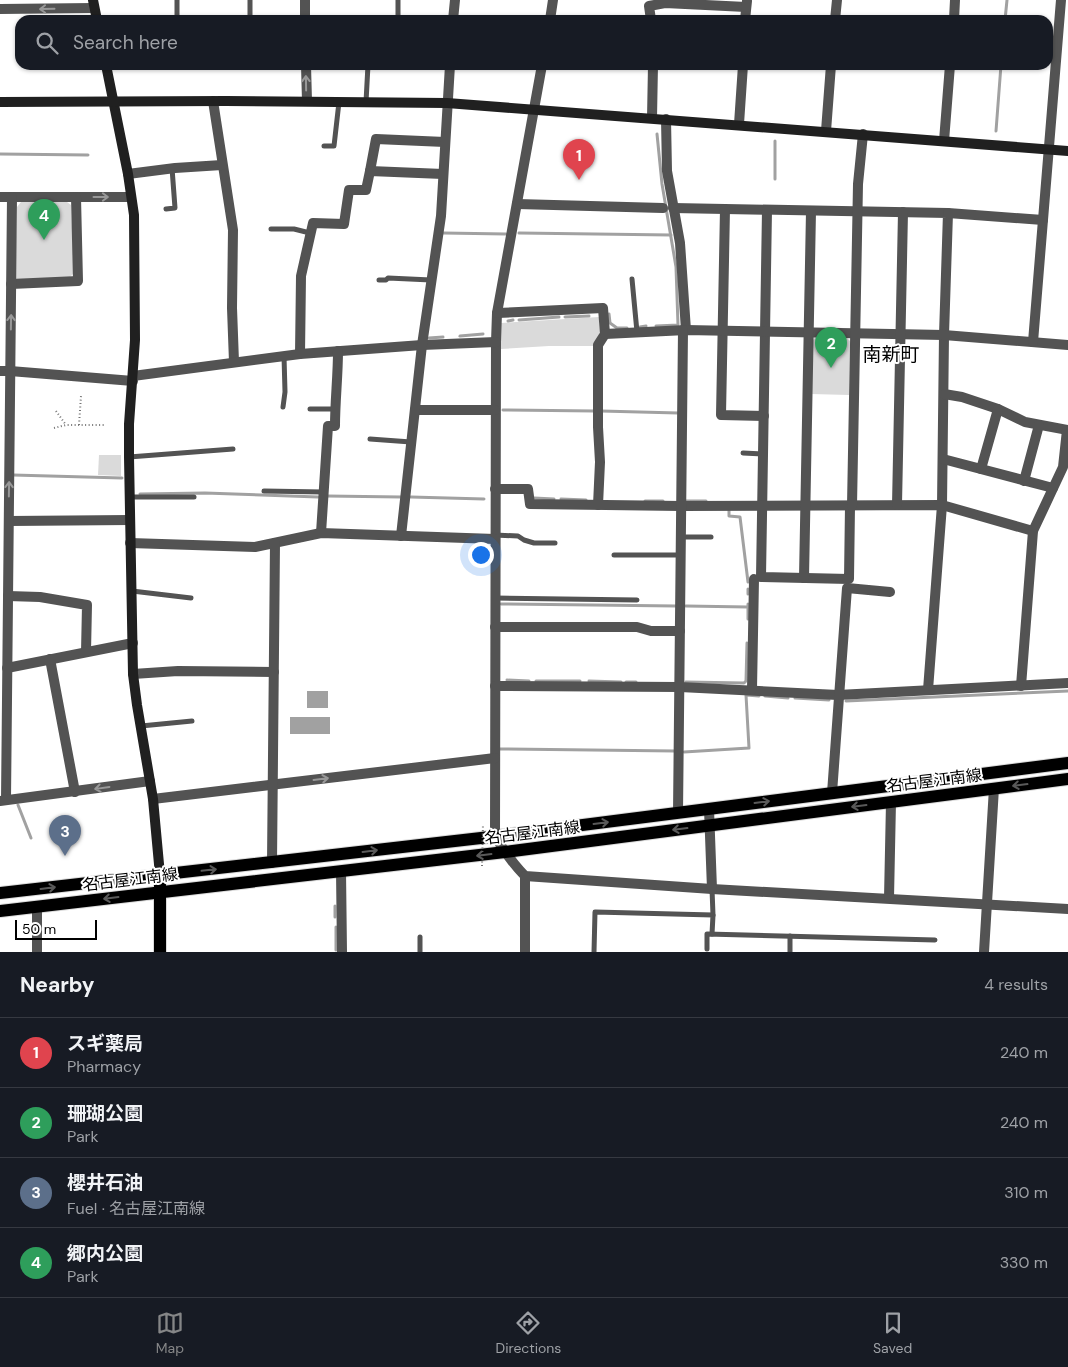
<!DOCTYPE html>
<meta charset="utf-8">
<style>
:root{--surface:#171b24;--page:#20242c;--text:#f1f3f6;--muted:#9ea1a6;--line:#363941;--accent:#858687}
body{margin:0;font-family:"DM Sans","Noto Sans JP",sans-serif;background:var(--page);color:var(--text)}
.scale{position:absolute;left:15px;bottom:12px;width:82px;box-sizing:border-box;padding-left:5px;border:2px solid #000;border-top:0;font-size:14px;line-height:18px;white-space:nowrap;color:#000;-webkit-text-stroke:4px #fff;paint-order:stroke}
.you{position:absolute;left:480px;top:554px;width:18px;height:18px;margin:-12px;border:4px solid #fff;border-radius:50%;background:#1a73e8;box-shadow:0 0 0 8px #1a73e833}
.badge{display:grid;place-items:center;width:32px;height:32px;border-radius:50%;background:var(--accent);color:#fff;font-size:16px;font-weight:700}
.pin{position:absolute;translate:-50% -41px;filter:drop-shadow(0 1px 2px #0008)}
.pin::after{content:'';position:absolute;top:26px;width:18px;height:15px;background:inherit;clip-path:polygon(0 0,100% 0,50% 100%)}
.list{margin:0;padding:0;list-style:none}
h2{display:flex;justify-content:space-between;align-items:center;height:65px;margin:0;padding:0 20px;font-size:21px}
h2 small{font-size:16px;font-weight:400;color:var(--muted)}
.list li{display:grid;grid-template-columns:32px 1fr auto;gap:15px;align-items:center;box-sizing:border-box;height:70px;padding:0 20px;border-top:1px solid var(--line)}
.list b{display:block;font-size:19px;white-space:nowrap}
.list p{margin:0;font-size:16px;white-space:nowrap;color:var(--muted)}
.list em{font-size:16px;font-style:normal;color:var(--muted)}
.icon{flex:none;width:28px;height:28px;fill:none;stroke:currentColor;stroke-width:2;stroke-linecap:round;stroke-linejoin:round}
.map{position:relative;flex:none;width:1068px;height:952px;overflow:hidden}
.search{position:absolute;background:var(--surface);box-shadow:0 1px 4px #0004;left:15px;right:15px;top:15px;height:55px;display:flex;align-items:center;gap:12px;box-sizing:border-box;padding:0 18px;border-radius:15px;color:var(--muted);font-size:19px}
.sheet{height:345px;background:var(--surface)}
nav{display:flex;justify-content:space-around;align-items:center;box-sizing:border-box;height:70px;border-top:1px solid var(--line);background:var(--surface);font-size:14px;color:var(--muted)}
nav a{display:grid;justify-items:center;gap:2px}
nav .on{color:var(--accent)}
.map>svg:first-child{display:block}
.green{fill:#dadada}
.water{fill:#a1a1a1}
.lines{fill:none;stroke-linecap:round;stroke-linejoin:round}
.stream{stroke:#a1a1a1;stroke-width:3}
.primary-casing{stroke:#dbdbdb;stroke-width:14}
.path{stroke:#757575;stroke-width:2;stroke-dasharray:1 2.5;stroke-linecap:butt}
.lane{stroke:#535353;stroke-width:5}
.street{stroke:#535353;stroke-width:10}
.secondary{stroke:#202020;stroke-width:10}
.primary{stroke:#000;stroke-width:12}
.path-bridge{stroke:#757575;stroke-width:2;stroke-dasharray:1 2.5;stroke-linecap:butt}
.oneway{stroke:#989898}
.oneway2{stroke:#595959}
.labels{text-anchor:middle;stroke-width:4;stroke-linejoin:round;paint-order:stroke}
.street-label{font-size:16px;fill:#000;stroke:#fff}
.quarter-label{font-size:19px;fill:#000;stroke:#fff}
</style>
<div class="map">
<svg width="1068" height="952" viewBox="0 0 1068 952">
<rect width="100%" height="100%" fill="#fff"/>
<g class="green">
<polygon points="21,202 67,202 71,205 74,273 70,277 18,280 15,278 17,207"/>
<polygon points="599,317 600,332 594,346 549,346 501,349 501,323"/>
<polygon points="816,337 847,338 850,341 849,395 811,394 813,340"/>
<polygon points="99,455 121,455 121,476 98,475"/>
</g>
<g class="water">
<rect x="307" y="691" width="21" height="17"/>
<rect x="290" y="717" width="40" height="17"/>
</g>
<g class="lines">
<g class="stream">
<polyline points="1005,20 1007,0"/>
<polyline points="996,131 1001,65"/>
<polyline points="775,141 775,179"/>
<polyline points="0,154 88,155"/>
<polyline points="443,233 506,234"/>
<polyline points="519,233 671,235"/>
<polyline points="609,314 610,323 617,328 627,328"/>
<polyline points="565,317 589,316"/>
<polyline points="519,320 559,317"/>
<polyline points="508,321 513,320"/>
<polyline points="656,326 678,325 676,267 662,184 657,134"/>
<polyline points="640,327 646,326"/>
<polyline points="460,336 483,334"/>
<polyline points="429,338 443,337"/>
<polyline points="503,410 594,411"/>
<polyline points="601,411 678,413"/>
<polyline points="13,475 122,478"/>
<polyline points="140,494 205,493 318,497"/>
<polyline points="327,496 401,497"/>
<polyline points="411,497 484,499"/>
<polyline points="534,498 554,499"/>
<polyline points="561,499 586,500"/>
<polyline points="645,501 663,501"/>
<polyline points="686,501 706,501"/>
<polyline points="729,508 729,516 740,517 748,582"/>
<polyline points="748,589 748,594"/>
<polyline points="501,604 676,606"/>
<polyline points="686,606 748,607"/>
<polyline points="748,619 748,604"/>
<polyline points="507,680 529,681"/>
<polyline points="536,681 580,681"/>
<polyline points="589,681 621,682"/>
<polyline points="626,682 636,682"/>
<polyline points="686,682 744,683 746,681 747,643"/>
<polyline points="765,696 788,698"/>
<polyline points="795,698 829,700"/>
<polyline points="846,701 1068,691"/>
<polyline points="500,749 675,751"/>
<polyline points="684,752 749,748 746,695 759,696"/>
<polyline points="18,805 31,838"/>
<polyline points="335,906 335,917"/>
<polyline points="336,927 336,950"/>
</g>
<g class="primary-casing">
<g id="primary">
<polyline points="160,885 160,952"/>
<polyline points="0,893 481,838 1068,763"/>
<polyline points="0,911 505,852 1068,779"/>
</g>
</g>
<g class="path">
<polyline points="56,411 66,425"/>
<polyline points="79,425 81,396"/>
<polyline points="54,428 66,425 105,425"/>
</g>
<g class="lane">
<polyline points="398,15 398,0"/>
<polyline points="177,20 177,0"/>
<polyline points="250,20 250,0"/>
<polyline points="366,102 368,65"/>
<polyline points="324,146 334,146 339,102"/>
<polyline points="166,209 175,208 172,168"/>
<polyline points="271,229 294,229 310,233"/>
<polyline points="632,279 637,332"/>
<polyline points="379,280 386,280 388,278 431,280"/>
<polyline points="283,407 285,392 284,356"/>
<polyline points="310,409 335,409"/>
<polyline points="370,439 411,442"/>
<polyline points="743,453 763,454"/>
<polyline points="129,457 233,449"/>
<polyline points="264,491 323,492"/>
<polyline points="129,497 194,497"/>
<polyline points="495,535 518,536 524,540 534,543 555,543"/>
<polyline points="681,537 711,537"/>
<polyline points="614,555 680,555"/>
<polyline points="132,591 191,598"/>
<polyline points="495,598 637,600"/>
<polyline points="141,726 192,721"/>
<polyline points="712,889 713,915"/>
<polyline points="420,937 420,952"/>
<polyline points="707,949 707,934 935,940"/>
<polyline points="594,952 595,912 713,915 712,934"/>
<polyline points="790,952 790,936"/>
</g>
<g class="street">
<polyline points="305,0 305,20"/>
<polyline points="0,9 94,8"/>
<polyline points="453,20 455,0"/>
<polyline points="550,20 553,0"/>
<polyline points="651,20 649,6 665,3 746,7"/>
<polyline points="745,20 747,1"/>
<polyline points="835,20 837,0"/>
<polyline points="954,20 955,0"/>
<polyline points="306,65 307,101"/>
<path d="M542,65L497,313L496,342L495,836C504,851 513,864 525,876L712,889L1068,909"/>
<polyline points="213,101 233,230 232,308 234,362"/>
<polyline points="652,118 653,65"/>
<polyline points="666,119 667,171 680,243 686,330"/>
<polyline points="739,124 743,65"/>
<polyline points="826,131 831,65"/>
<polyline points="944,141 950,65"/>
<polyline points="370,171 376,139 445,142"/>
<polyline points="128,174 175,168 222,165"/>
<polyline points="0,197 131,197"/>
<polyline points="517,204 663,208"/>
<polyline points="673,208 948,213 944,335 942,505 928,690"/>
<polyline points="725,209 721,415 764,416"/>
<polyline points="767,210 761,577 849,579 850,506"/>
<polyline points="948,213 1043,220"/>
<polyline points="11,284 78,281 76,197"/>
<polyline points="497,313 603,308 605,334 598,345 598,427 600,462 598,505"/>
<polyline points="605,334 686,330 944,335 1068,345"/>
<polyline points="1033,342 1061,0"/>
<polyline points="300,354 301,276 313,223 344,224 349,190 366,190 370,171 443,174"/>
<polyline points="0,371 10,371 133,381"/>
<polyline points="133,376 300,354 422,345 496,342"/>
<polyline points="944,394 962,397 998,409 1025,422 1068,430"/>
<polyline points="415,410 495,410"/>
<polyline points="943,459 1053,488"/>
<polyline points="981,469 998,409"/>
<polyline points="1024,481 1039,425"/>
<polyline points="495,489 528,489 530,504 681,506 942,505 1033,531"/>
<polyline points="897,505 903,212"/>
<polyline points="852,506 858,184 863,134"/>
<polyline points="9,521 130,520"/>
<path d="M321,533L328,426H335C335,401 338,376 338,351"/>
<polyline points="401,536 422,345 441,216 450,65"/>
<polyline points="130,543 255,547 321,533 495,539"/>
<polyline points="804,578 811,211"/>
<polyline points="8,596 40,597 87,605 86,652"/>
<polyline points="495,627 637,627 651,631 680,631"/>
<polyline points="50,659 75,792"/>
<polyline points="7,668 133,643"/>
<polyline points="133,674 178,671 274,672"/>
<polyline points="495,686 680,687 838,695 1068,683"/>
<polyline points="1021,686 1033,531 1063,467 1067,430"/>
<polyline points="752,689 754,579"/>
<polyline points="832,793 847,588 890,592"/>
<polyline points="153,799 495,758"/>
<polyline points="6,800 12,197"/>
<polyline points="0,801 150,781"/>
<polyline points="709,809 712,889"/>
<polyline points="678,813 683,330"/>
<polyline points="272,863 275,543"/>
<polyline points="341,871 342,952"/>
<polyline points="889,898 891,802"/>
<polyline points="37,952 37,907"/>
<polyline points="525,952 525,876"/>
<polyline points="984,952 994,788"/>
</g>
<g class="secondary">
<polyline points="93,0 97,20"/>
<polyline points="106,65 128,174 134,215 135,340 129,424 129,457 133,674 137,705 153,799 160,875"/>
<polyline points="0,102 226,101 447,103 1068,151"/>
</g>
<use href="#primary" class="primary"/>
<polyline class="path-bridge" points="482,866 483,824"/>
</g>
<defs><path id="oneway-shaft" d="M-6 0H5M1.5-3L5.5 0L1.5 3" fill="none" stroke-width="1.6" stroke-linecap="round" stroke-linejoin="round" transform="scale(1.25)"/></defs>
<g class="oneway">
<use href="#oneway-shaft" transform="translate(47 9) rotate(179)"/>
<use href="#oneway-shaft" transform="translate(306 83) rotate(-91)"/>
<use href="#oneway-shaft" transform="translate(101 197)"/>
<use href="#oneway-shaft" transform="translate(11 322) rotate(-89)"/>
<use href="#oneway-shaft" transform="translate(9 489) rotate(-89)"/>
<use href="#oneway-shaft" transform="translate(321 779) rotate(-7)"/>
<use href="#oneway-shaft" transform="translate(102 788) rotate(172)"/>
</g>
<g class="oneway2">
<use href="#oneway-shaft" transform="translate(1020 785) rotate(173)"/>
<use href="#oneway-shaft" transform="translate(762 802) rotate(-7)"/>
<use href="#oneway-shaft" transform="translate(859 806) rotate(173)"/>
<use href="#oneway-shaft" transform="translate(601 823) rotate(-7)"/>
<use href="#oneway-shaft" transform="translate(680 829) rotate(173)"/>
<use href="#oneway-shaft" transform="translate(370 851) rotate(-7)"/>
<use href="#oneway-shaft" transform="translate(484 855) rotate(173)"/>
<use href="#oneway-shaft" transform="translate(209 870) rotate(-6)"/>
<use href="#oneway-shaft" transform="translate(48 888) rotate(-7)"/>
<use href="#oneway-shaft" transform="translate(111 898) rotate(173)"/>
</g>
<g class="labels">
<g class="street-label">
<text transform="translate(934 780) rotate(-7)" y="6">名古屋江南線</text>
<text transform="translate(532 832) rotate(-7)" y="6">名古屋江南線</text>
<text transform="translate(130 879) rotate(-7)" y="6">名古屋江南線</text>
</g>
<g class="quarter-label">
<text x="891" y="361">南新町</text>
</g>
</g>
</svg>
<div class="scale">50 m</div>
<div class="you"></div>
<div class="pin badge" style="left:579px;top:180px;background:#e0444e">1</div>
<div class="pin badge" style="left:831px;top:368px;background:#2e9e5b">2</div>
<div class="pin badge" style="left:65px;top:856px;background:#5c6f8a">3</div>
<div class="pin badge" style="left:44px;top:240px;background:#2e9e5b">4</div>
<div class="search"><svg class="icon" aria-label="search" viewBox="0 0 24 24"><circle cx="10" cy="10" r="6"/><path d="M15 15l6 6"/></svg>Search here</div>
</div>
<section class="sheet">
<h2>Nearby<small>4 results</small></h2>
<ul class="list">
<li><span class="badge" style="background:#e0444e">1</span><div><b>スギ薬局</b><p>Pharmacy</p></div><em>240 m</em></li>
<li><span class="badge" style="background:#2e9e5b">2</span><div><b>珊瑚公園</b><p>Park</p></div><em>240 m</em></li>
<li><span class="badge" style="background:#5c6f8a">3</span><div><b>櫻井石油</b><p>Fuel · 名古屋江南線</p></div><em>310 m</em></li>
<li><span class="badge" style="background:#2e9e5b">4</span><div><b>郷内公園</b><p>Park</p></div><em>330 m</em></li>
</ul>
</section>
<nav>
<a class="on"><svg class="icon" aria-label="map" viewBox="0 0 24 24"><path d="M3 6l6-2 6 2 6-2v14l-6 2-6-2-6 2zM9 4v14M15 6v14"/></svg>Map</a>
<a><svg class="icon" aria-label="directions" viewBox="0 0 24 24"><path d="M12 3l9 9-9 9-9-9zM9 14v-3h6M13 9l2 2-2 2"/></svg>Directions</a>
<a><svg class="icon" aria-label="saved" viewBox="0 0 24 24"><path d="M7 4h10v16l-5-4-5 4z"/></svg>Saved</a>
</nav>
